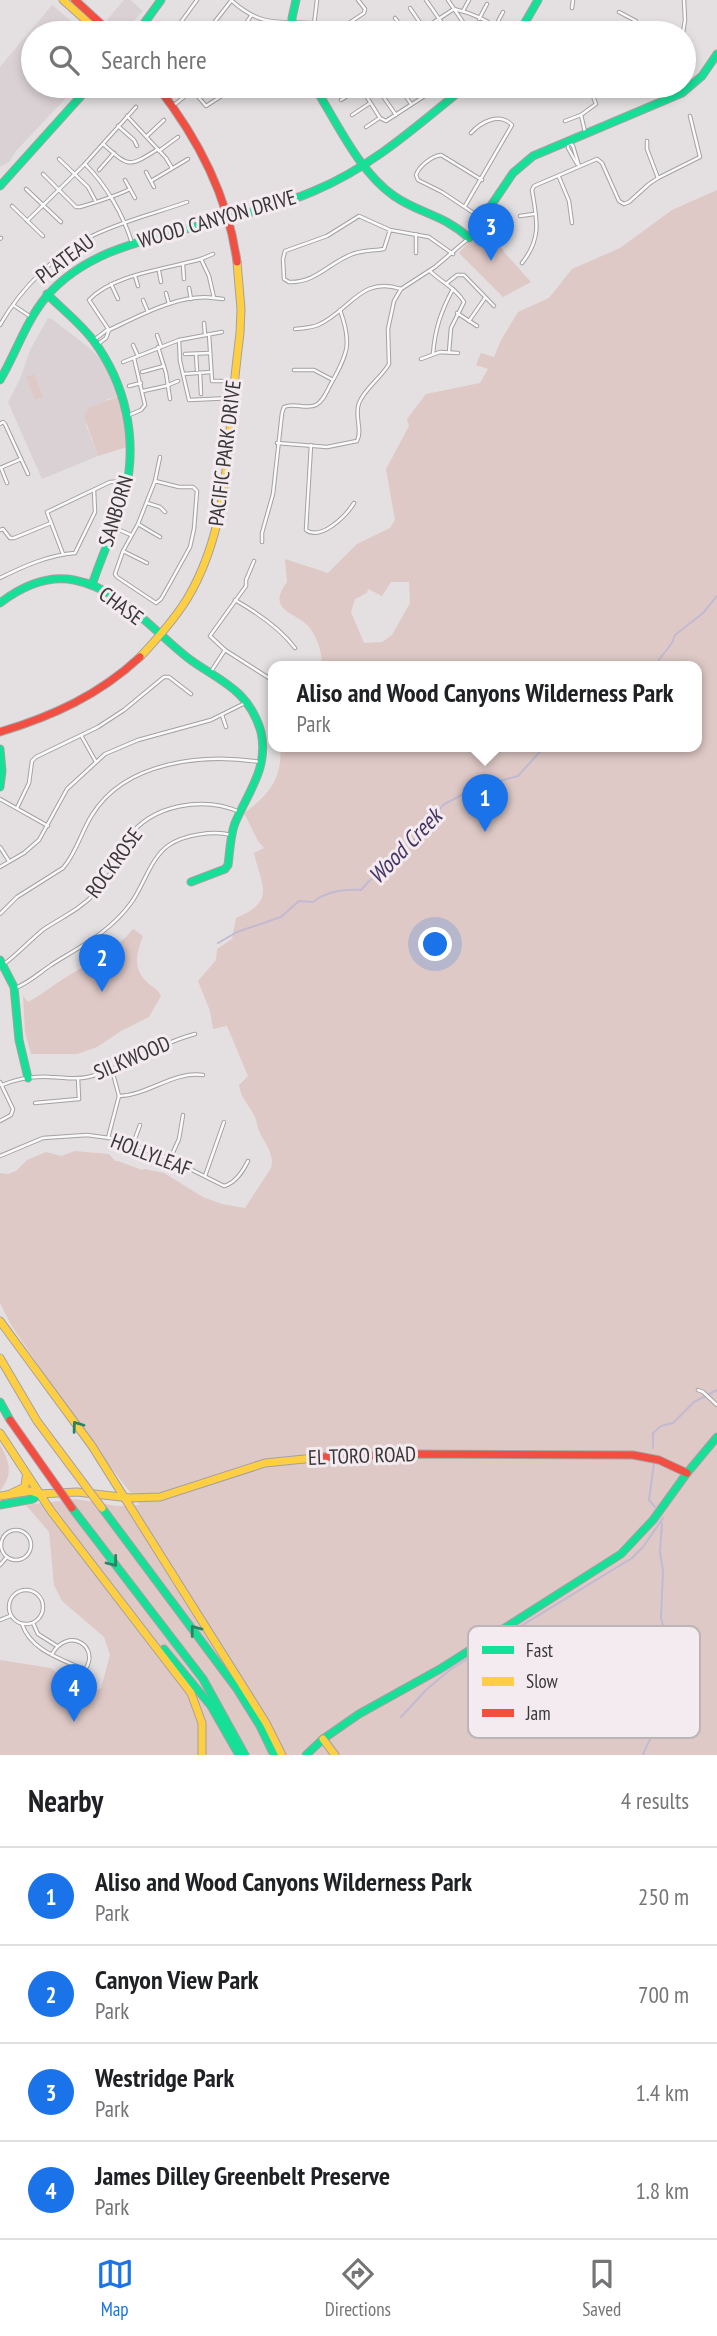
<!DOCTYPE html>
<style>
:root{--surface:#fff;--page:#f6f6f6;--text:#202124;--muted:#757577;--line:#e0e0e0;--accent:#1a73e8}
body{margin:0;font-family:"PT Sans Narrow",sans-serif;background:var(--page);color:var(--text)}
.you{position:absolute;left:436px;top:945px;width:24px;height:24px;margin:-18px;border:5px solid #fff;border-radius:50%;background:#1a73e8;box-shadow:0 0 0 10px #1a73e833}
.badge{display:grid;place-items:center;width:46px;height:46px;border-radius:50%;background:var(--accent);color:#fff;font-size:23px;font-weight:700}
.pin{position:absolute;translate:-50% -58px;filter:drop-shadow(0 2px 4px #0008)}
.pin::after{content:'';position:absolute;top:37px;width:24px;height:21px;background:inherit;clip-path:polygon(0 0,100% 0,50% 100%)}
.popup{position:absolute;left:268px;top:661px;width:434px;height:91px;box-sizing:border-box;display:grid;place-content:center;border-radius:14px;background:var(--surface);filter:drop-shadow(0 2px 5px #0005);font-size:23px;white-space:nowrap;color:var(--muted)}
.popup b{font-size:26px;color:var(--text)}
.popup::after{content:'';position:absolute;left:50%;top:100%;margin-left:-14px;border:14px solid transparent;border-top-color:var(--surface)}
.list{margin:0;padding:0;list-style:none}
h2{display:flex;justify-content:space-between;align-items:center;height:91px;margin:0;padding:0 28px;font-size:30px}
h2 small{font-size:23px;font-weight:400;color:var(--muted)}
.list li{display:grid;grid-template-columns:46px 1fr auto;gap:21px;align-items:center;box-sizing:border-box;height:98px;padding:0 28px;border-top:2px solid var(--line)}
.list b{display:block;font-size:26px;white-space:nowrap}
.list p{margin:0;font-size:23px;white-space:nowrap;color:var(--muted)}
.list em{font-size:23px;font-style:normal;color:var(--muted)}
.icon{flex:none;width:38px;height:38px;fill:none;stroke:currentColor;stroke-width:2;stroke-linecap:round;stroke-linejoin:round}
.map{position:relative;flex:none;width:717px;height:1755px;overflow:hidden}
.search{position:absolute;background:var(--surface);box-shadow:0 4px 10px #0003;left:21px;right:21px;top:21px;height:77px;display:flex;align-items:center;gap:18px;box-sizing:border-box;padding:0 24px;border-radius:38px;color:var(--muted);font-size:26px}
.sheet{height:483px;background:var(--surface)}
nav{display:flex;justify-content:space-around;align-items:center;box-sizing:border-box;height:98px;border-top:2px solid var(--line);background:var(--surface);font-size:19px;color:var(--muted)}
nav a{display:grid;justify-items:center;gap:4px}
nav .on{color:var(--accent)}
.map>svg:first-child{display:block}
.built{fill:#dad1d5}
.green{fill:#dec9c6;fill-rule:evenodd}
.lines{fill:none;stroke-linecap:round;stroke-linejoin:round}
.stream{stroke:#c2bad2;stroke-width:2}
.street-casing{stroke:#a4a1a2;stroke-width:4.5}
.fast-casing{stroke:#a4a1a2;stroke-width:9}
.slow-casing{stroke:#a4a1a2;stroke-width:9}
.jam-casing{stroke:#a4a1a2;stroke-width:9}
.street{stroke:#fbfafb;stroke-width:2.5}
.fast{stroke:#16e098;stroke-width:7}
.slow{stroke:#ffcf43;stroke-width:7}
.jam{stroke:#f24e42;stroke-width:7}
.slow-bridge-casing{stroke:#b0a1a6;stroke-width:9;stroke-linecap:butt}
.jam-bridge-casing{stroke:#b0a1a6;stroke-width:9;stroke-linecap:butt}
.slow-bridge{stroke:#ffcf43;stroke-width:7}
.jam-bridge{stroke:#f24e42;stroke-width:7}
.oneway{stroke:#2a8364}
.labels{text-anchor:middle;stroke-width:6;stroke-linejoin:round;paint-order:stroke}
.street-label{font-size:21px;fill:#3a3739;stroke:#f3ebef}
.water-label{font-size:23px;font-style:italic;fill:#463564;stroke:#f3ebef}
.key{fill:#f3ebef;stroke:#bcb5b8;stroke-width:2}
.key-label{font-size:19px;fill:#3a3739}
</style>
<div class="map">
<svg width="717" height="1755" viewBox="0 0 717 1755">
<rect width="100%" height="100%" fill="#e4e0e2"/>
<g class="built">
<polygon points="124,0 130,0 143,11 131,24 116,28 107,20"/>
<polygon points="52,5 86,33 33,33 33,86 77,86 16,151 9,162 0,167 0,67"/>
<polygon points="48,318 52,319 93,351 104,363 119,396 108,399 86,425 98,456 42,479 8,402 20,379 30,350"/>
</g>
<g class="green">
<path d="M717,190V1755H0V1660L51,1668L80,1692L87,1695L101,1688L110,1655L104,1637L62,1601L54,1585L49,1532L26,1505L76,1499L117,1506L140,1505L89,1439L11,1325L0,1303V1173L8,1174L16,1171L27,1160L46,1152L61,1156L75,1151L109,1154L115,1161H118L142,1170L145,1169L164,1173L203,1197L222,1204L245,1208L271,1168C275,1154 265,1144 259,1131C257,1126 257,1120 254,1115C248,1104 241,1098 239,1085L248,1076L227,1026L213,1029L210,1011L198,981L216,960L217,949L232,939L236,918C277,901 261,885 254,853L264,848L258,841L244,813C269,795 283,778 280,746H697V666H322C322,653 318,639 310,628C297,611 265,612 287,582L285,559L328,573L357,544L390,528L395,520L386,469L409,426L407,419L426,394L480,383L488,369L476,365L481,353L494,357L501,340L518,312L549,298L572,269L620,248L672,210ZM391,582H409L410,603L392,635L382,642L364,643L351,612L355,599L367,593L368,589L382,596Z"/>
<polygon points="485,222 505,253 531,282 503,297 459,253"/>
<polygon points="34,374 43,397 35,400 26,377"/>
<polygon points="119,396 125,420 127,447 98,456 84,416 89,408"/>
<path d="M133,929L143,936C136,955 132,969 149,984C155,989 158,989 161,996L149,1017L121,1031L97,1047L77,1054H31L25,1032L23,996L28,1002C43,994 56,983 71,974C93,961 116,950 133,929Z"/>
<path d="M0,1444C9,1461 14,1474 0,1491Z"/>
</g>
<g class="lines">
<g class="stream">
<polyline points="654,666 672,643 675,635 703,613 717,596"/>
<path d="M218,943L237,932L281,917L299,901L313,902C327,891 345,889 361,890L369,881L389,867L405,846L419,836L443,805L474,788L518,776L545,746"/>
<polyline points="653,1448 653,1433 661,1426 673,1423 694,1402 717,1390"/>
<polyline points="654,1463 649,1500 655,1507"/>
<polyline points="401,1717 427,1689 451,1669 632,1558 643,1547 663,1518"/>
<path d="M643,1755C646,1746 652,1737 655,1727C658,1716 656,1710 666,1702V1691L663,1685L662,1651L658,1639L665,1633L661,1618L663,1571L660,1552L662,1523"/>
</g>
<g class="street-casing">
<g id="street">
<path d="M231,0C261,27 276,21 313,23"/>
<polyline points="426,0 449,33"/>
<polyline points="448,0 467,28"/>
<polyline points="410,8 427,33"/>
<polyline points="572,8 573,0"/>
<polyline points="463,11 469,0"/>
<polyline points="619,12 636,21 635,33"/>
<polyline points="395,18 406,33"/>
<polyline points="479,19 487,4"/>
<polyline points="269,21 271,33"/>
<polyline points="380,27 385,33"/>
<polyline points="495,27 503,12"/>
<polyline points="173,33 197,0"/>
<polyline points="206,33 231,1"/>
<polyline points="239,33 251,16"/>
<polyline points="313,33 317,0"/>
<polyline points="334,33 364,13 365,9 358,0"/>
<path d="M417,33L454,9C468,12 493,21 500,33"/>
<polyline points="488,33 492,26"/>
<polyline points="683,33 685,20 684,0"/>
<polyline points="189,86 206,106 237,86"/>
<polyline points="222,86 227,93"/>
<polyline points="360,86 380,118 386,121 440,86"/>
<polyline points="376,86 377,88"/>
<polyline points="399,86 411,104"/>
<polyline points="419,86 425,95"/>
<path d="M517,86C538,94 559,92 580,86"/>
<polyline points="661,86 668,100"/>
<polyline points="382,95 396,115"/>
<polyline points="341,100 361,87"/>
<polyline points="174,105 193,90"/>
<polyline points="352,115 370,103"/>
<polyline points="581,115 585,132"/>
<polyline points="127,116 166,158 172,168"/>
<polyline points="565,121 581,115 596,104 589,86"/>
<polyline points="118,126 134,140 137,146"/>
<polyline points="366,127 378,119"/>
<polyline points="147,136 164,120"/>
<polyline points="568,141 573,146 579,166"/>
<polyline points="568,141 568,148 577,164"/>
<polyline points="647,141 647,149 658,178"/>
<path d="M103,144C129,167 128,168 158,149"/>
<polyline points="159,151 178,137"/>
<polyline points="59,159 88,187 95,200"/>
<path d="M85,164C106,185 123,214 132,243"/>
<polyline points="99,170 114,153"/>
<polyline points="146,172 154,187"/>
<path d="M43,174L76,207H80C97,202 114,197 130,189"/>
<polyline points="559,177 569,201 572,223"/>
<polyline points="125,180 135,198"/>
<polyline points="151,181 188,159"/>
<polyline points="26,189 61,222"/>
<polyline points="12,206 43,236"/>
<path d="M465,206L512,125C499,112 481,122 471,133"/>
<polyline points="520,216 534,214"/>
<path d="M481,218L442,192L418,180L416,175C419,166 432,156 441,155L482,180"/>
<polyline points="27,221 83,166 136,107"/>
<path d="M390,230L384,249C373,251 361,250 350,255C328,264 315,283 289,282L284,279L283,259L285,251L327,236L359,216L390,230L429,237L453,254"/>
<polyline points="0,239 1,238"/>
<polyline points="416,253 416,234"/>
<polyline points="201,259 213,254"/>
<path d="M522,263C542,238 537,220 532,190L534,186L597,159L602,163L619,201L624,204L629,202L649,184L658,178L700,157L690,116"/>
<polyline points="183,265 184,279"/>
<polyline points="159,271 161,282"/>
<path d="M430,271C441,282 456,288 464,302L451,328L449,352"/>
<polyline points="135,276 138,286"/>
<polyline points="447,283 457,275 464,275 494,306"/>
<polyline points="111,284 118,299"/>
<polyline points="189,288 191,299"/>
<polyline points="166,293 169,304"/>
<polyline points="214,298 223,299"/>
<polyline points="143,300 148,312"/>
<polyline points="13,305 31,317"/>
<polyline points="457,313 477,326"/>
<polyline points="469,321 485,298"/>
<polyline points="204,323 205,334"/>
<path d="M0,325C21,288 55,254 94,235C123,221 156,213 187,202"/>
<path d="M295,329C303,328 311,328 318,325C350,311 361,275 401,289"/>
<polyline points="209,334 212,381 223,381"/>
<polyline points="157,335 161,346"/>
<path d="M94,340L107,330H109C139,316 180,293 214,298L209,276L201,259C167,269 113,274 89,300L109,330"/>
<polyline points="179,340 180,361 189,400 232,398"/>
<polyline points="97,345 106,338 109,330"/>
<polyline points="133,345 138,356"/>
<polyline points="158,347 166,373 170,399"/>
<polyline points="185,354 210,353"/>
<polyline points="196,354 197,370"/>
<path d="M433,354C435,329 441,311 453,289"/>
<polyline points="421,359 440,352 458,353"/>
<polyline points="123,362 179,340 222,332"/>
<polyline points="294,370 314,370 333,380"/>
<polyline points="142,372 164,366"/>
<polyline points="200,373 201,394"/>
<polyline points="183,374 211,372"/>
<polyline points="129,386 141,383"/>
<polyline points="143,391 166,386 178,381"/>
<polyline points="127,416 141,410 145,405 134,358"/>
<polyline points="0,424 3,422 5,424 28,474"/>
<path d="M277,443L327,447L357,441C363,430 354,416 359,403C365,388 381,378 389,364L388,329L394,301L401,289L435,267L469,238"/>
<path d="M311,445L306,530C321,541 346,516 354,503"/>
<polyline points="0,468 21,459"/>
<polyline points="1,468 7,483"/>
<polygon points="155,481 179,487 193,487 197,491 194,529 190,547 169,585 161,599 156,603 117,577 115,574 123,551 138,524"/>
<polyline points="155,481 160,457"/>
<polyline points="147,503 160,507 165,512"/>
<polyline points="138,524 160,537"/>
<polyline points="115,528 131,535"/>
<polyline points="0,530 3,529 10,538 14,538 51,523"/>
<path d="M262,542V533L273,494L282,413L284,407C294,402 306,410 316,405C324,401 327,390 332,382C348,353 352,343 340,310"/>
<polyline points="123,551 147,563"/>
<polyline points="63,554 47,512 110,482 127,481"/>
<polyline points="254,561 246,580 246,586 210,636 225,650 272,680"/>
<path d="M0,578C24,566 49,555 75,553L95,512L94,490"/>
<path d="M235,600C256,612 280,628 295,648"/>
<polyline points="210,673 225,650"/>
<polyline points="222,715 226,727"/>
<polyline points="82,737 96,762"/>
<polyline points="0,799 48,826"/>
<polyline points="17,808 29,783 32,761 36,757 98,727 124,710 164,677 169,677 191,694"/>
<polyline points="0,847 9,861"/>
<polyline points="0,867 24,853 39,840 67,789 105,754 138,740 211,720 245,703"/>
<path d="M0,914L17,897L63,868C77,852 81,832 92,815C125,761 204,753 260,762"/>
<path d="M4,964C18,954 30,940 44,929C62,917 81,909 96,892C104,883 111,873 117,862C121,854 123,845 128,838C152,804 204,796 240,812"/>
<path d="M15,988C29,983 39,973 51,965C81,946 110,932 131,903C144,885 151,857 169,845C184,835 214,830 231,835"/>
<polyline points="0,1082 13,1109 11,1115 0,1121"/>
<path d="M2,1085C17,1079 34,1076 50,1077C63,1077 75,1080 88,1077C125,1068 156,1044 195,1034"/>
<path d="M119,1096C149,1095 173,1071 203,1075"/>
<polyline points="35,1103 79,1099 78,1078"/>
<polyline points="108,1138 119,1096 112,1070"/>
<polyline points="133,1144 140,1125"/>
<path d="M0,1156L43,1138L87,1135L117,1139L170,1159L224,1186C236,1183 243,1171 248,1161"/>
<polyline points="170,1159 179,1139 183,1115"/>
<polyline points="205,1176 224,1122"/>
<polyline points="698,1390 703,1392 717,1405"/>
<circle cx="16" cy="1545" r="15"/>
<polyline points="0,1565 7,1557"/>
<circle cx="26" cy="1607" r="17"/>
<polyline points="0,1620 10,1616"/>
<polyline points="33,1623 38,1634 57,1646"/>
<path d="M22,1624C31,1651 62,1659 85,1670C101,1646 68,1626 52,1654"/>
</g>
</g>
<g class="fast-casing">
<g id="fast">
<polyline points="137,33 161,0"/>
<polyline points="292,33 292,18 296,0"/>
<polyline points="519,33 538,0"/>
<path d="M314,86C336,121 359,172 394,196C420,214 443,214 469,238L513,173L533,156L682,93L702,76L717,54"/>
<polyline points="0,186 90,86"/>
<path d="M47,294C62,309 80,323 93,340C126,384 138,440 125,493C117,525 102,554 92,585"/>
<path d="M0,380C16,353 26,321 46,297C81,256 132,243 182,230C226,218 272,209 314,191C372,167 418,125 466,86"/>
<path d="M0,603C21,587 47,575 74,580C121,589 152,630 188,658C205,671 225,680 240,695C250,705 257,718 261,732C269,768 248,792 235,823C230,836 230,851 228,865L225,869L191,882"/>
<polyline points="0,749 2,771 0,787"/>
<polyline points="0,960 14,987 19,1040 28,1078"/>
<polyline points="0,1402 10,1420"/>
<polyline points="0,1505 33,1499 39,1494"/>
<polyline points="72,1508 203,1679 245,1755"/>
<polyline points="102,1508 237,1689 260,1726 274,1755"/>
<polyline points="164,1649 211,1706 239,1755"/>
<polyline points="306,1755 323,1739 359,1714 440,1669 621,1554 653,1520 687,1473 717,1437"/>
</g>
</g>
<g class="slow-casing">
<g id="slow">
<polyline points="63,0 100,33"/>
<path d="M140,657C157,639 174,620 187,599C222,541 227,473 232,407C234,383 237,358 240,333L241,309L237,262"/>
<polyline points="0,1321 92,1446 266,1723 282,1755"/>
<polyline points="0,1358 37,1421"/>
<polyline points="0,1433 51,1511 191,1693 202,1723 202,1755"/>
<polyline points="12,1493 25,1487 26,1478"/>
<polyline points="0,1496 31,1491 39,1494 77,1492 130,1498 160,1497 265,1463 324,1457"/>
<polyline points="323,1739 335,1755"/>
</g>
</g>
<g class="jam-casing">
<g id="jam">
<polyline points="75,0 111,33"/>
<path d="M157,86C198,138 228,195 237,262"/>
<path d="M0,732C53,716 99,695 140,657"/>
<polyline points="324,1457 407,1454 633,1455 659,1460 687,1473"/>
</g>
</g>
<use href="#street" class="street"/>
<use href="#fast" class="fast"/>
<use href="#slow" class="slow"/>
<use href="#jam" class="jam"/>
<g class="slow-bridge-casing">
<polyline id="slow-bridge" points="37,1421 102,1508"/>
</g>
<g class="jam-bridge-casing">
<polyline id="jam-bridge" points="10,1420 72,1508"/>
</g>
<use href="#slow-bridge" class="slow-bridge"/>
<use href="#jam-bridge" class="jam-bridge"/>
</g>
<defs><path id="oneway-chevron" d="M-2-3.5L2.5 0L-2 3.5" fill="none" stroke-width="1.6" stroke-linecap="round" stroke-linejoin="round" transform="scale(1.75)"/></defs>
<g class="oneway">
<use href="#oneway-chevron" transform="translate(77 1426) rotate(-126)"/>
<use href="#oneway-chevron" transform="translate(113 1562) rotate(52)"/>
<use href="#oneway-chevron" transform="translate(195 1630) rotate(-127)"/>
</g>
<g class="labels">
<g class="street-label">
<text transform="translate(217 219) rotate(-16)" y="7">WOOD CANYON DRIVE</text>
<text transform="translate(65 259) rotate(-37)" y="7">PLATEAU</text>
<text transform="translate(225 453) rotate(-83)" y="7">PACIFIC PARK DRIVE</text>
<text transform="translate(116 511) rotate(-73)" y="7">SANBORN</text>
<text transform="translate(121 606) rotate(36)" y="7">CHASE</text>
<text transform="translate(114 863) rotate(-54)" y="7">ROCKROSE</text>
<text transform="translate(132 1058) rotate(-23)" y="7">SILKWOOD</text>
<text transform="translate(151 1155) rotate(21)" y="7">HOLLYLEAF</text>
<text transform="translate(362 1456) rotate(-2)" y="7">EL TORO ROAD</text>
</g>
<g class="water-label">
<text transform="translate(405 846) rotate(-46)" y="8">Wood Creek</text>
</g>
</g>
<rect x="468" y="1626" width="232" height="112" rx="10" class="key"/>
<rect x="482" y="1646" width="32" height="8" fill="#16e098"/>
<rect x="482" y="1677" width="32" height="9" fill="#ffcf43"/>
<rect x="482" y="1709" width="32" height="8" fill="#f24e42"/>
<g class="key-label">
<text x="526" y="1657">Fast</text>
<text x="526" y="1688">Slow</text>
<text x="526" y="1720">Jam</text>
</g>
</svg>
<div class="you"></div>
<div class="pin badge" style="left:485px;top:832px">1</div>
<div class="popup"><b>Aliso and Wood Canyons Wilderness Park</b>Park</div>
<div class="pin badge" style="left:102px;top:992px">2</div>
<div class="pin badge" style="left:491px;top:261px">3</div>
<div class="pin badge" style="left:74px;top:1722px">4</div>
<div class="search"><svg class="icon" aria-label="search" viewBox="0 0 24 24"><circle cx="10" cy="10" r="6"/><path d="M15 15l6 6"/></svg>Search here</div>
</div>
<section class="sheet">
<h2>Nearby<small>4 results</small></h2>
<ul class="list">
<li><span class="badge">1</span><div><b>Aliso and Wood Canyons Wilderness Park</b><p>Park</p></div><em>250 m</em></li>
<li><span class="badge">2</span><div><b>Canyon View Park</b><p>Park</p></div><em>700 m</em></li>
<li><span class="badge">3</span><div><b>Westridge Park</b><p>Park</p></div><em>1.4 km</em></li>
<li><span class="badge">4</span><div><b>James Dilley Greenbelt Preserve</b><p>Park</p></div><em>1.8 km</em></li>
</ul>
</section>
<nav>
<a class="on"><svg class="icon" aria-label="map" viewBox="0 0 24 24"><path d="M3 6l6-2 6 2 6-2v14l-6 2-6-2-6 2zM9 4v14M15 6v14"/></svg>Map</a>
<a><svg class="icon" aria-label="directions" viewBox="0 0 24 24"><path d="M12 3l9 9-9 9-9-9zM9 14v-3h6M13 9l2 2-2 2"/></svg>Directions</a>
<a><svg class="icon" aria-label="saved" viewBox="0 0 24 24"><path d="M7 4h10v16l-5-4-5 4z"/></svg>Saved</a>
</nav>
